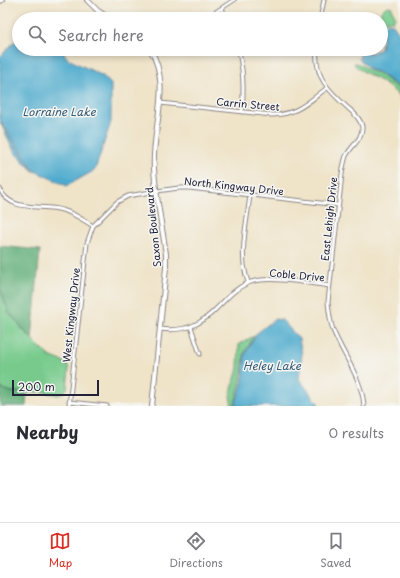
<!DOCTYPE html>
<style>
:root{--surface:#fff;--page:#f7f7f7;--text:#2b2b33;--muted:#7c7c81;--line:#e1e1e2;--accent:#d93025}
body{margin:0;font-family:"Playpen Sans",sans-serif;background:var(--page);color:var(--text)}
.scale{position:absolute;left:12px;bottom:10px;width:87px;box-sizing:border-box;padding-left:4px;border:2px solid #22223b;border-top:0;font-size:11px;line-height:14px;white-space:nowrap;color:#22223b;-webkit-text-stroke:3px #f6f6f2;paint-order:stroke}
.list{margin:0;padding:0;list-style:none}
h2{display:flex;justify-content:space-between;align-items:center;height:52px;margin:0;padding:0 16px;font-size:17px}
h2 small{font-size:13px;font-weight:400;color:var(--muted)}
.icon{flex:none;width:22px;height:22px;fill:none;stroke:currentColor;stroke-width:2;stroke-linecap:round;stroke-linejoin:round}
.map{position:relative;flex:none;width:400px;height:406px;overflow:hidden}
.search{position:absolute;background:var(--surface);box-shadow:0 2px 6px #0003;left:12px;right:12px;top:12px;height:44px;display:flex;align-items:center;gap:10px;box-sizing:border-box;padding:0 14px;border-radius:22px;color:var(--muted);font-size:15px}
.sheet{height:116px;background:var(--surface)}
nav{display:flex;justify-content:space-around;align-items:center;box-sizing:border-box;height:56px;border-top:1px solid var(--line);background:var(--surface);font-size:11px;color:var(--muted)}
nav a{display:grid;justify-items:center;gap:2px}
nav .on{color:var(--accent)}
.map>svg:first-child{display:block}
.green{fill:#77ca8c;stroke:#4c7664}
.forest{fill:#61ae78;stroke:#42685a}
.water{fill:#4fabcd;stroke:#386684}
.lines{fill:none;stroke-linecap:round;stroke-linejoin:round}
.street-casing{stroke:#888282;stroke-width:5}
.secondary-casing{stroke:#888282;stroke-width:6}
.street{stroke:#fff;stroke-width:3}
.secondary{stroke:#fff;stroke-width:4}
.labels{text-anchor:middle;stroke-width:3;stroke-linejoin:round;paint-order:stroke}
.street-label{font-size:10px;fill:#22223b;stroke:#f6f6f2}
.water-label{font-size:11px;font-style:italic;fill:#345975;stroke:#f6f6f2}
</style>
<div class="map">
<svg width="400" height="406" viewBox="0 0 400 406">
<rect width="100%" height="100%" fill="#f6f6f2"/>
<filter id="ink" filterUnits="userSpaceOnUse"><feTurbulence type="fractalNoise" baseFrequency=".025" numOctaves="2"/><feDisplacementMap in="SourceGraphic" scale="8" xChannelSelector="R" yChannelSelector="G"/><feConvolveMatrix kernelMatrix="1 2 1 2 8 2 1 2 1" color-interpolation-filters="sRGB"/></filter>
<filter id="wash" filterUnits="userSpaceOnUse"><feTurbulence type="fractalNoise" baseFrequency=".012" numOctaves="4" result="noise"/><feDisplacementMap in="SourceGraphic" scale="16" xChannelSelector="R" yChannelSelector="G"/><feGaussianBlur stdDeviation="0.9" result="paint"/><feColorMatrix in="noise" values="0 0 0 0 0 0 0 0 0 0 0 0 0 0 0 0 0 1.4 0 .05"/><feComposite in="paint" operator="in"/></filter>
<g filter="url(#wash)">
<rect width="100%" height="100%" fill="#efe3c8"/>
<g class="green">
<path d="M389,6L392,7V10L396,17L393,19L394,21H381V19H377C381,13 381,8 389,6Z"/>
<path d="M354,63C361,63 364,68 371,71C372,72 375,72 377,73C380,74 397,87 400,90V98C394,88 377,79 366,73C361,70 356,68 354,63Z"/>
<polygon points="0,286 5,303 22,329 49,356 67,363 69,369 67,389 63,393 58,395 44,392 12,392 0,388"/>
<polygon points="254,336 244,354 241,380 234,406 232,406 230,396 238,368 239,344"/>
</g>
<g class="forest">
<polygon points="0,246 40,250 32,339 8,312 0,286"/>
<polygon points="0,388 12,392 27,391 26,406 0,406"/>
</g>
<g class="water">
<polygon points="381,23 393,24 400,34 400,88 378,72 371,70 367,67 359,59 360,54 362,52 372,53 381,49 383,32 381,30"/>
<polygon points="19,37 19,49 61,49 68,59 103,76 111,84 111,122 95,170 67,186 35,171 0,120 0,57"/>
<polygon points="0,122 34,172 15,153"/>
<polygon points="275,319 282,320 299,339 302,354 299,379 318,403 319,406 235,406 243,380 245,354 257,333"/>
</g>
</g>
<g filter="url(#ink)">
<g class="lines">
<g class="street-casing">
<g id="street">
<polyline points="222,9 227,19"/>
<polyline points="205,19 234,0"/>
<polyline points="320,19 324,0"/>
<path d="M238,49C244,70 244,90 242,112"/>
<path d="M317,49C314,77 329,91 348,108C354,113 361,119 362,127C363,139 351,146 346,156C344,162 343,168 342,174L328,302C329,312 330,321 333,330C343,355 362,378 364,406"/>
<path d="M160,103L272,115C297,115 308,102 327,88"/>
<path d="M0,189C10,213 42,204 62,210C74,213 83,220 93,226"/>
<path d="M248,282C238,255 247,224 250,195"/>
<polyline points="191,327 200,354"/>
<path d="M160,329C186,332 201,325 219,306C228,297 236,288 248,283C267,275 308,283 329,286"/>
<polyline points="69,402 107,406"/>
<polyline points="69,406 87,243 93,226 117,202 128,196 157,191 179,188 189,188 338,205"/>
</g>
</g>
<g class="secondary-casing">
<g id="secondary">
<polyline points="87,0 98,11 111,19"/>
<polyline points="0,1 2,0"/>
<path d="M150,49C173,86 151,129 154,169C156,198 162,226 166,254V268L152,406"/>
</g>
</g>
<use href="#street" class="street"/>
<use href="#secondary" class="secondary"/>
</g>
</g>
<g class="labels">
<g class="street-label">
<text transform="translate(248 104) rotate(5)" y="4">Carrin Street</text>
<text transform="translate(234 186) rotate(6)" y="4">North Kingway Drive</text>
<text transform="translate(329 219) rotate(-84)" y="4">East Lehigh Drive</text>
<text transform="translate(153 227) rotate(-96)" y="4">Saxon Boulevard</text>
<text transform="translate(297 275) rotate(5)" y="4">Coble Drive</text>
<text transform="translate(71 315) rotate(-84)" y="4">West Kingway Drive</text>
</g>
<g class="water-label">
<text x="59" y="116">Lorraine Lake</text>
<text x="272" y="370">Heley Lake</text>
</g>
</g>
</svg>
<div class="scale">200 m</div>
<div class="search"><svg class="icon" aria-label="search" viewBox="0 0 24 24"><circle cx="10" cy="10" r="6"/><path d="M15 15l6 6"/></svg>Search here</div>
</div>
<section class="sheet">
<h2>Nearby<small>0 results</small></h2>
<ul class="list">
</ul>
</section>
<nav>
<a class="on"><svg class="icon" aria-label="map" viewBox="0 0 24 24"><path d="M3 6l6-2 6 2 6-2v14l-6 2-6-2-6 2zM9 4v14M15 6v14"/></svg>Map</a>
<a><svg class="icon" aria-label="directions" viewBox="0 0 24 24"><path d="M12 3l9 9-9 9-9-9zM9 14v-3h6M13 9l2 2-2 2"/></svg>Directions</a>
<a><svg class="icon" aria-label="saved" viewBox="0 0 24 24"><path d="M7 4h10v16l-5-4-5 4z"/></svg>Saved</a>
</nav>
